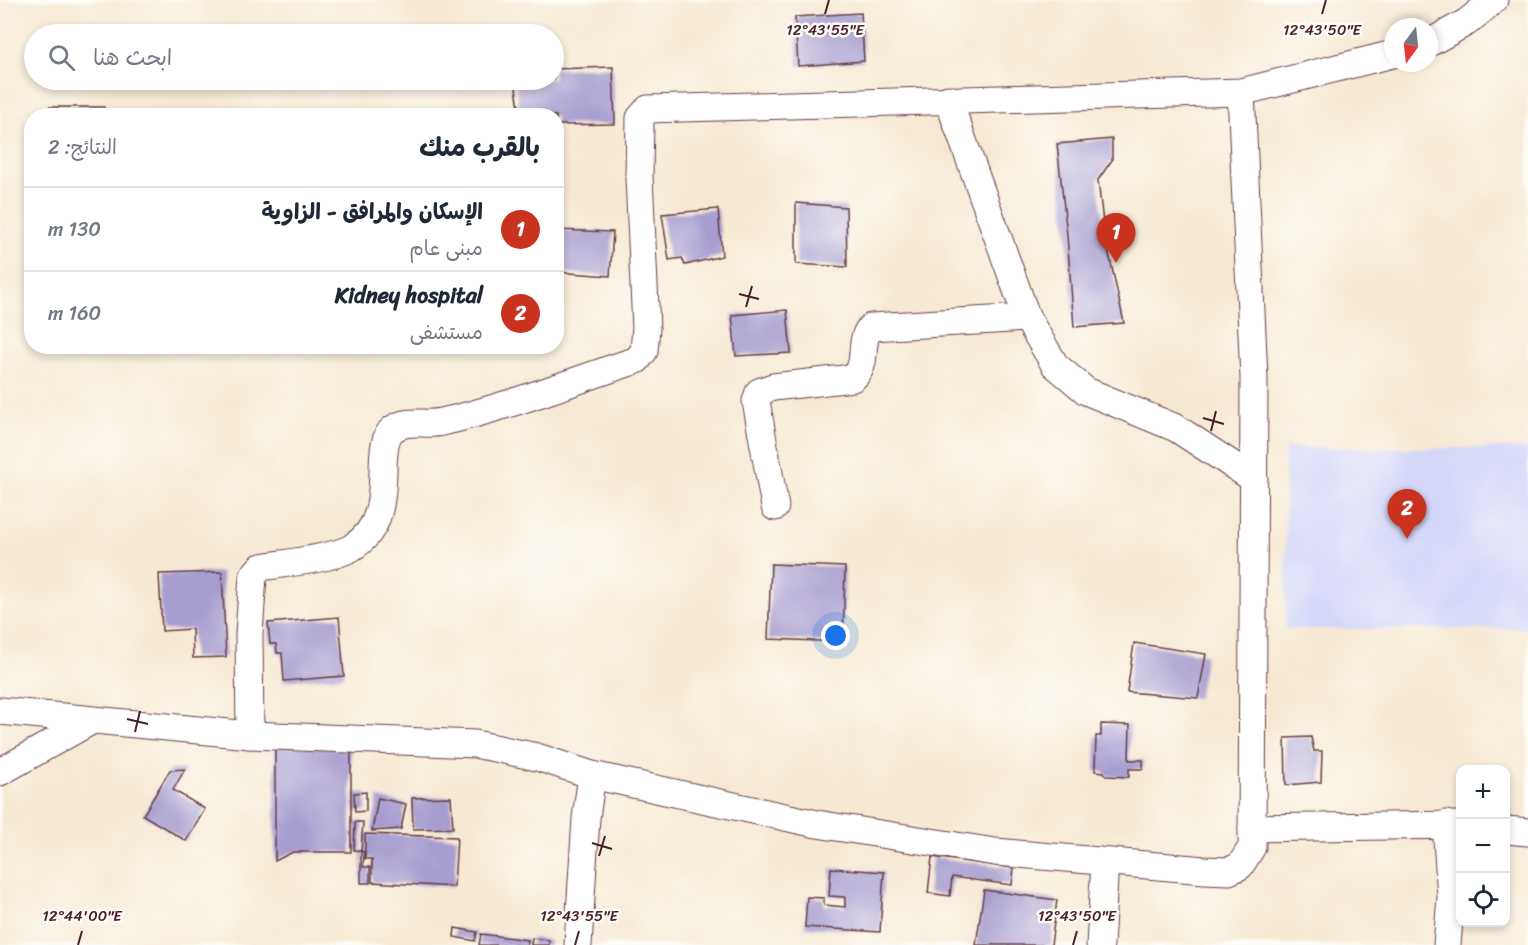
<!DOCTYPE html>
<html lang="ar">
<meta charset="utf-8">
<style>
:root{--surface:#fff;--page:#f6f6f7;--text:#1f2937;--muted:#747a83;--line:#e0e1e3;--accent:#c8321e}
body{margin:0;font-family:Sriracha,"Playpen Sans Arabic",sans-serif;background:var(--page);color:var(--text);direction:rtl}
.controls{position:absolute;right:18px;bottom:18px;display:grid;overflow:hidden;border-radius:12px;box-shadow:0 3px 9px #0003}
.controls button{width:54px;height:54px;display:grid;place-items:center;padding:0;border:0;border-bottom:2px solid var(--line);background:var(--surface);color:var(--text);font:30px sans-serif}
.compass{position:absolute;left:1384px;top:18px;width:54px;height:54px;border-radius:50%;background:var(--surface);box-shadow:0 3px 9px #0003;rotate:195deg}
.you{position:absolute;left:836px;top:636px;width:21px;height:21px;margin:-15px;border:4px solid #fff;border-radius:50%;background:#1a73e8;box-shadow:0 0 0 9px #1a73e833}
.badge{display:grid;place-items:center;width:39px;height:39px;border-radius:50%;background:var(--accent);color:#fff;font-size:20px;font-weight:700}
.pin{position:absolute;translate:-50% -50px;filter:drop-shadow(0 2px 3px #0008)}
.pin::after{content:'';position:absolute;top:32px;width:21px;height:18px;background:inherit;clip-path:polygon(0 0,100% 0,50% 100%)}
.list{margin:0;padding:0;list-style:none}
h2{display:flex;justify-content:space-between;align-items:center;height:78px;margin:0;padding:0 24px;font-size:26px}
h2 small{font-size:20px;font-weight:400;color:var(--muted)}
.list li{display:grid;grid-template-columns:39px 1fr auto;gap:18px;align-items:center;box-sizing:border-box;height:84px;padding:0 24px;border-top:2px solid var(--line)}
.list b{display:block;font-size:22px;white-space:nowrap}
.list p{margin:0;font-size:20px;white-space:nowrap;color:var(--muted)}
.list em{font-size:20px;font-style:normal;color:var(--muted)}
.icon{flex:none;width:33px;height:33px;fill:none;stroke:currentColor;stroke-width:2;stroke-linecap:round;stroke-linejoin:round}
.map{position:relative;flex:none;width:1528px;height:945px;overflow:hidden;direction:ltr}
.search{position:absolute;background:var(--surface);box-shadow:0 3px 9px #0003;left:24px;top:24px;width:540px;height:66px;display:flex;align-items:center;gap:15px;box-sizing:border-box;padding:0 21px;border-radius:33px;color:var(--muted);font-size:22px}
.panel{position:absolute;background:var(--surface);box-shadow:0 3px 9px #0003;left:24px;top:108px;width:540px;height:246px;border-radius:24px;direction:rtl}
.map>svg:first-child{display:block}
.built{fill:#d5d8f9}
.building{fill:#a79dd0}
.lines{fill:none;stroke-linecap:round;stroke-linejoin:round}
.minor-casing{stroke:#643d44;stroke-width:29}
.minor{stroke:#fff;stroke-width:27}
.ticks{fill:none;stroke:#4a1f2b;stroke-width:2}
.ticks-label{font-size:15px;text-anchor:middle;fill:#4a1f2b;stroke:#fdfcf7;stroke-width:5;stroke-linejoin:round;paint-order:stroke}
</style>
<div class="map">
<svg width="1528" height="945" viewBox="0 0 1528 945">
<rect width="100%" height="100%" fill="#fdfcf7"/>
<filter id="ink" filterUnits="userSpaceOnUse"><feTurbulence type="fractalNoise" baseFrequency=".0167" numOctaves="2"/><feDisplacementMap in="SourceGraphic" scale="12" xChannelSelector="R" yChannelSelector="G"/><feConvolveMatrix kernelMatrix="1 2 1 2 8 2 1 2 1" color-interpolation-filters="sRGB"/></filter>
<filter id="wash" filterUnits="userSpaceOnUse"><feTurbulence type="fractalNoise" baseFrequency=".008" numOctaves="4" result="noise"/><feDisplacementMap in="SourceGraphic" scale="24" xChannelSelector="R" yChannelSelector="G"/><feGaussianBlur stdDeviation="1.35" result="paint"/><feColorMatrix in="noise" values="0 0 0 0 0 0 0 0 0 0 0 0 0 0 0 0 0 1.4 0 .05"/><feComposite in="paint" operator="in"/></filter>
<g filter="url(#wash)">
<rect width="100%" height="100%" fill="#f6e9d4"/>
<polygon class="built" points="1285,448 1528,448 1528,629 1286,629"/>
<g id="blocks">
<g class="building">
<polygon points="861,13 864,61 798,66 795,17"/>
<polygon points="613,67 615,124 556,125 556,116 520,116 515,80 554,80 554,69"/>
<polygon points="49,107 104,107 105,116 49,116"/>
<polygon points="1112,139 1112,160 1098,180 1104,231 1124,323 1074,327 1067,235 1057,144"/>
<polygon points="796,203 846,207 847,267 796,264"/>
<polygon points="718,209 722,256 685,265 682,258 669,260 662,214"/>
<polygon points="556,230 613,232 610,276 556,272"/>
<polygon points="787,310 791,353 736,356 732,315"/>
<polygon points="771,564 845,567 843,642 768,639"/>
<polygon points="222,572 226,657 193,658 192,629 162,631 159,574"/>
<polygon points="339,617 344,676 284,681 282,653 277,653 276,644 270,644 268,623"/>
<polygon points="1134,643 1206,654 1198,698 1127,692"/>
<polygon points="1101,724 1130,725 1129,760 1143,760 1143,769 1129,769 1129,777 1106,776 1104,772 1095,771 1096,736 1101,736"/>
<polygon points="1311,737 1314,751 1322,751 1321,782 1286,785 1285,738"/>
<polygon points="275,745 351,745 351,852 293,852 275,861"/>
<polygon points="185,769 173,790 205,809 186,841 143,815 170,770"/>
<polygon points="366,792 366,811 355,812 354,793"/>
<polygon points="451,797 453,828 413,829 412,798"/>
<polygon points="378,798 406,804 401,829 372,831"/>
<polygon points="355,822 363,822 361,851 354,850"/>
<polygon points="365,834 457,837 454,887 372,882 372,859 365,859"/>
<polygon points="361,851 364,852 363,867 370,867 370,883 361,883"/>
<polygon points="932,857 1014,868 1012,885 952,877 950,896 928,893"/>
<polygon points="831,868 884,872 880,932 805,927 807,897 824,898 824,905 845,907 845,897 829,896"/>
<polygon points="984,890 1057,900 1051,945 976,945"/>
<polygon points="455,928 477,932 475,941 454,937"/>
<polygon points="481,934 528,940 527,945 479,945"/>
<polygon points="532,938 549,940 549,945 531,945"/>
</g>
</g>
</g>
<g filter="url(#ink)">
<use href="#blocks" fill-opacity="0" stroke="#643d44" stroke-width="1.5"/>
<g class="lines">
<g class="minor-casing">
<g id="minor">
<polyline points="1429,43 1467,22 1494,0"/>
<polyline points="948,99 1027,318 1055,365 1086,391 1176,428 1254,479"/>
<path d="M775,507L756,401L759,392L773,387L853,378C870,363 857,341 871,327L1027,318"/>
<polyline points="0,711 250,735 475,744 537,757 592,775 817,824 995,852 1205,870 1229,871 1240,866 1252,847 1254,378 1241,92"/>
<path d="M250,735L249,634L253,576L261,567C284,563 332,559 351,548C402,519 370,447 393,429C409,418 424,426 442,422C508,407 573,381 637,360L644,351L646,328L639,177L640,118L648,109L1241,92L1393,54"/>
<polyline points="0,772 91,721"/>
<polyline points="1446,824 1451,897 1447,945"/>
<polyline points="1252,828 1460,825"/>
<polyline points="1506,830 1528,832"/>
<polyline points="578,945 586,818 592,775"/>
<polyline points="1100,945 1105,862"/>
</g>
</g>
<use href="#minor" class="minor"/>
</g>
</g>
<path class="ticks" d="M825,14L829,0M1322,14L1326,0M739,294L759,299M746,307L752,286M1203,418L1224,424M1211,431L1216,411M127,719L148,724M135,732L140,711M592,843L612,849M599,856L605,836M78,945L82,931M575,945L579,931M1073,945L1077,931"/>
<g class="ticks-label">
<text x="825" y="35">12°43'55"E</text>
<text x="1322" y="35">12°43'50"E</text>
<text x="82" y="921">12°44'00"E</text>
<text x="579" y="921">12°43'55"E</text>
<text x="1077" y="921">12°43'50"E</text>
</g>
</svg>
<div class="controls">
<button>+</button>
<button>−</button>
<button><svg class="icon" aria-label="locate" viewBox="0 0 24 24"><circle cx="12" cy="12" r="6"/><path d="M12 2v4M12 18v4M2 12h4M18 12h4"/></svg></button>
</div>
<svg class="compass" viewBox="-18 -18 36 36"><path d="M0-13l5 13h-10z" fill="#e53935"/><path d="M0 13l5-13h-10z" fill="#747a83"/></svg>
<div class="you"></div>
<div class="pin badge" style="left:1116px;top:263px">1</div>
<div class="pin badge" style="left:1407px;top:539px">2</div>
<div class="search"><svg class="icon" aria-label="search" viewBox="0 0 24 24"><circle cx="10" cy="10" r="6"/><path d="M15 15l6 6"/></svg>ابحث هنا</div>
<section class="panel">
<h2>بالقرب منك<small>النتائج: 2</small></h2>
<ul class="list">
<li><span class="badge">1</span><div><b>الإسكان والمرافق - الزاوية</b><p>مبنى عام</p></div><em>130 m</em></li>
<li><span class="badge">2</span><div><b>Kidney hospital</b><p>مستشفى</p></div><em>160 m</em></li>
</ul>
</section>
</div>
